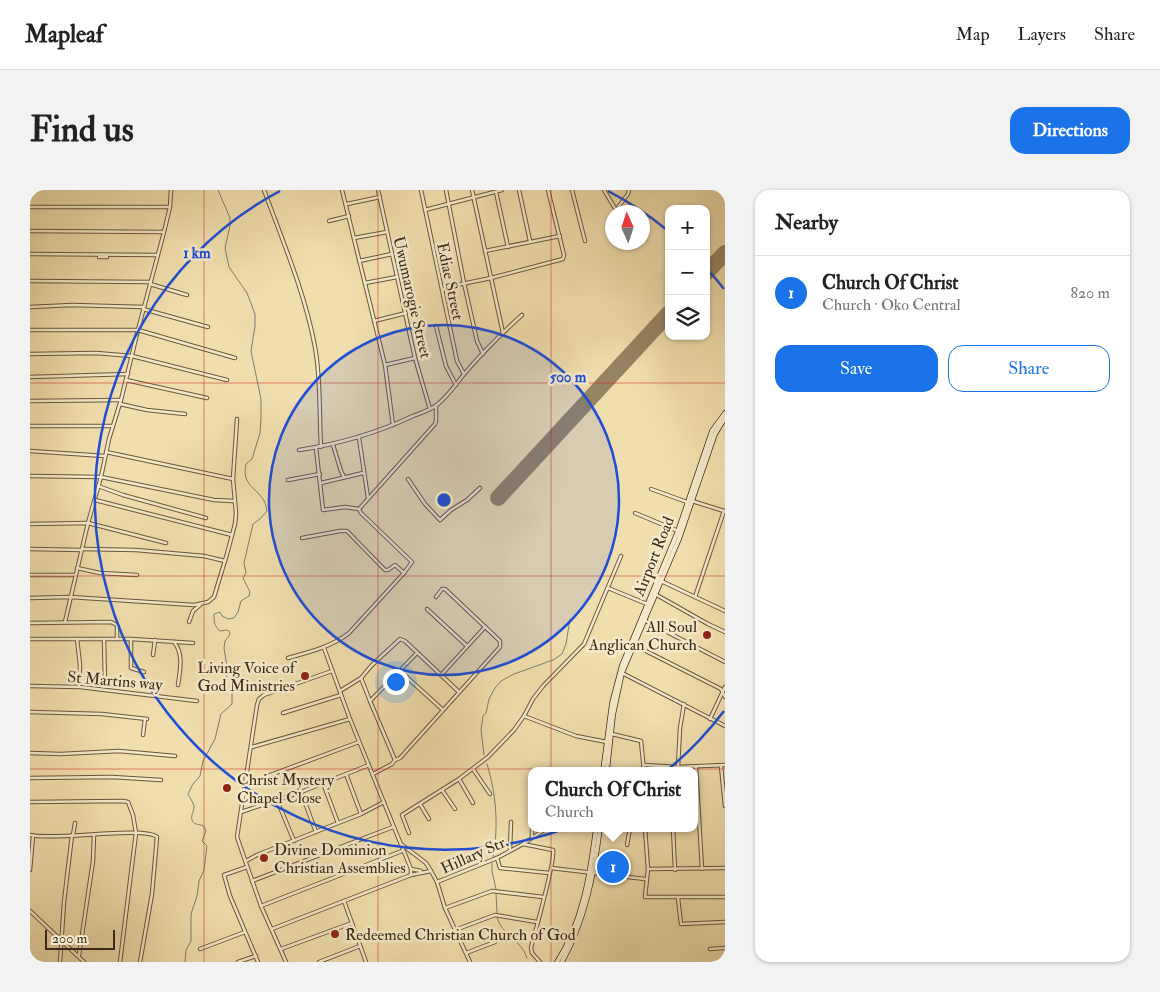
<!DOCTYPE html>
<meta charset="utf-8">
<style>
:root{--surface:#fff;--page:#f2f2f2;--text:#222;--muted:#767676;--line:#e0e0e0;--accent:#1a73e8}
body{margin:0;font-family:"IM FELL Double Pica",serif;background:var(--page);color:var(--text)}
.controls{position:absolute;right:15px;top:15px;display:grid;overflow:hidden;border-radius:10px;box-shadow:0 1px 4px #0004}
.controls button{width:45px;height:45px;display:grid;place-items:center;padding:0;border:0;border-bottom:1px solid var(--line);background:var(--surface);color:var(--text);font:25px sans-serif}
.compass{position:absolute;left:575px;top:15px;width:45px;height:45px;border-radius:50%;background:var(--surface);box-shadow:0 1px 4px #0004;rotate:357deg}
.scale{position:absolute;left:15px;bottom:12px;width:70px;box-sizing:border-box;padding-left:5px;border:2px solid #3b2a18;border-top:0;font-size:14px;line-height:18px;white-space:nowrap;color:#3b2a18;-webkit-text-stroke:4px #f6eaca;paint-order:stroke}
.you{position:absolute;left:365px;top:491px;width:18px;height:18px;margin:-12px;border:4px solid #fff;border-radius:50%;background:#1a73e8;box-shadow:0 0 0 8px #1a73e833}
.badge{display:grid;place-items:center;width:32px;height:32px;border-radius:50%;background:var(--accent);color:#fff;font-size:16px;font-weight:700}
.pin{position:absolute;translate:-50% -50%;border:2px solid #fff;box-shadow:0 1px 5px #0006}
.popup{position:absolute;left:498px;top:577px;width:170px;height:65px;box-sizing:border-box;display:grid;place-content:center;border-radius:10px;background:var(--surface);filter:drop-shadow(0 1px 4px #0005);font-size:16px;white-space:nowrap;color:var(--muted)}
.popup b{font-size:19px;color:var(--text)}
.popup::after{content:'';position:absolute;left:50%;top:100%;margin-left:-10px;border:10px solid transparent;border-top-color:var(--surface)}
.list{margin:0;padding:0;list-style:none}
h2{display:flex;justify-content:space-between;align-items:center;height:65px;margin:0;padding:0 20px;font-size:21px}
h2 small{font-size:16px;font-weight:400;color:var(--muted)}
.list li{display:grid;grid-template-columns:32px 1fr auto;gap:15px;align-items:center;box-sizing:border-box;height:75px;padding:0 20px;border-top:1px solid var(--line)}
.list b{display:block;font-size:19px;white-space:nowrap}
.list p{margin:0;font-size:16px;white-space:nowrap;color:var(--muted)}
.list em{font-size:16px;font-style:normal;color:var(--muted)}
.actions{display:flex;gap:10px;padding:15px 20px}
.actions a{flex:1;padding:11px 0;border:1px solid var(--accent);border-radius:15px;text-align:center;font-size:18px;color:var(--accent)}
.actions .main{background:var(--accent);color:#fff}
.icon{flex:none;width:28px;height:28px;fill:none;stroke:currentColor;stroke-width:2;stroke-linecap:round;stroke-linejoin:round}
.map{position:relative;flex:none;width:695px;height:772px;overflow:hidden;border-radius:15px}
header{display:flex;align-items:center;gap:30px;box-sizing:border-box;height:70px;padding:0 25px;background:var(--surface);border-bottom:1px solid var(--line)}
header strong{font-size:24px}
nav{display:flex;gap:28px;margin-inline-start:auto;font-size:18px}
.intro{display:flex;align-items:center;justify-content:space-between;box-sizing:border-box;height:120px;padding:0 30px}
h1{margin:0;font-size:35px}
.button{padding:12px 22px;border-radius:15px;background:var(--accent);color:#fff;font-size:18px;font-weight:700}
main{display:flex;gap:30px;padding:0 30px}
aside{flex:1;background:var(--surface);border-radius:15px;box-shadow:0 1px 4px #0004}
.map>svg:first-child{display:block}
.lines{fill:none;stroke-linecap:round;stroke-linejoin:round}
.stream{stroke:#758271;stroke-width:1}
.runway{stroke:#968463;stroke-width:16}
.minor-casing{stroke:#68573e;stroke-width:4.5}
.secondary-casing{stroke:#3b2a18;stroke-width:5.5}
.minor{stroke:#f6eaca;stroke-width:2.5}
.secondary{stroke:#f6eaca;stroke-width:4}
.grid{fill:none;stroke:#d62828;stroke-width:1;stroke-opacity:0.55}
.ring{fill:none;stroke:#1d4ed8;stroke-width:2.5}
.poi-dot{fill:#8f2418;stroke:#f6eaca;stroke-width:2}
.labels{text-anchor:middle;stroke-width:5;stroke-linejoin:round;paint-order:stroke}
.street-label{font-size:16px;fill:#3b2a18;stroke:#f6eaca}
.poi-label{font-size:16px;fill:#3b2a18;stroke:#f6eaca;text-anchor:start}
.centre{fill:#1d4ed8;stroke:#f6eaca;stroke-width:2.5}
.ring-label{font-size:15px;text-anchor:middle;font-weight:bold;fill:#1d4ed8;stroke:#f6eaca;stroke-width:5;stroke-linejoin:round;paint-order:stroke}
</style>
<header>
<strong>Mapleaf</strong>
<nav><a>Map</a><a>Layers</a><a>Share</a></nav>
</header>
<div class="intro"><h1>Find us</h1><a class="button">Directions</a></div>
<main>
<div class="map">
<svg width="695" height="772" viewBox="0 0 695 772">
<rect width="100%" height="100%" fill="#f1deae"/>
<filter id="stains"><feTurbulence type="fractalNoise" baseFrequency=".004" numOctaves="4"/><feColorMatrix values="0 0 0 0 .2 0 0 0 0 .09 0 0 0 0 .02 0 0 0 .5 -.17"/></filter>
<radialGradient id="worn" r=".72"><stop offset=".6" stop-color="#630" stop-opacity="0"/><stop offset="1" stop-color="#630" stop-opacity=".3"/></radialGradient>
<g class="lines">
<g class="stream">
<polyline points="454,565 451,540 453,526 456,523 459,509 465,498 471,491 484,484 523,470 532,464 536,454 540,429"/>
<path d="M457,574C466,604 469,635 463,667"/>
<polyline points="462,673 462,681 466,699"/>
<polyline points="466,703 467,723"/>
<path d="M467,727C471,745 492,750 497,768"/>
<path d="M155,772L156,760L161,751V724L167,706L169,691L174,680L177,656L172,651L176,641L174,636C170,634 165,635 163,632C159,626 165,621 164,616C163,612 160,608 158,604L163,594L170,586L173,571L185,549L191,524L202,514V503L198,500L196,495L197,477L194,458L195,451L199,446L200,442L197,440L190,441C184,436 184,431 184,424L190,422L192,426L198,429L204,428L208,422L211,411L219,406L220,402L213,388L216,383L214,373L223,334L230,329L237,321C235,298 210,300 216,274L222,269L230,243L231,229V209L221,161L225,136V124L217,103L199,77L195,58L200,36V28L188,0"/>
</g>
<g class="runway">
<polyline points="676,83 695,63"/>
<polyline points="468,308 639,123"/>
</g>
<g class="minor-casing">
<g id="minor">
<path d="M234,0C253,52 275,103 285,157C291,189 289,224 291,257"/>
<polyline points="312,0 355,175 363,235"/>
<polyline points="348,0 385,168 400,219"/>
<polyline points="391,0 427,171 434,184"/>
<polyline points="416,0 434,93 447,151 453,164"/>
<polyline points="442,0 473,143"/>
<polyline points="489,0 500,51"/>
<polyline points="542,0 555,51"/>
<polyline points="574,0 586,20 598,4 599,0"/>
<polyline points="466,2 478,57"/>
<polyline points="317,14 350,7"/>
<polyline points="0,17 140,17"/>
<polyline points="395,20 472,0"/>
<polyline points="299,31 319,26"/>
<polyline points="0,41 133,42"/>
<polyline points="324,48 357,42"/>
<polyline points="455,61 530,46"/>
<polyline points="0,64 127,65"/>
<polyline points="69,67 77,67"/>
<polyline points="329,71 362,64"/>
<polyline points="0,91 120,92"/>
<polyline points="335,93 367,87"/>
<polyline points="120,94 157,105"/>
<polyline points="413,100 417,97 461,88 533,69 534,65 518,0"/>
<polyline points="0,117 42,115 113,117"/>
<polyline points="113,119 178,137"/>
<polyline points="344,131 376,123"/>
<polyline points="406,136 416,176 426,195"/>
<polyline points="0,140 108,140 205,168"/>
<polyline points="0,164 66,163 102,166 197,190"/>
<polyline points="355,175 385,168"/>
<polyline points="0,187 98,184"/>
<polyline points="96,190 177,208"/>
<polyline points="0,211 91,210"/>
<polyline points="90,214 117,220 155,224"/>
<polyline points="0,236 83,236"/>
<polyline points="329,248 338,308"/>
<polyline points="303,255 311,281 314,287"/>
<path d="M269,260C309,254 347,243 383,226C391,223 401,220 408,214C419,205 426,194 435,183C453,162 472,143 492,125"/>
<polyline points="0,261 75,266"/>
<polyline points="76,262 203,289"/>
<polyline points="0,286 71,287 184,310 204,311"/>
<polyline points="378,289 395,314 410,330 421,320 437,310 450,298"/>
<polyline points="258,290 290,284"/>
<polyline points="291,293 333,283"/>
<polyline points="68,296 93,305 176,328"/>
<polyline points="621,299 657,312"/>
<polyline points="65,310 202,345"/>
<polyline points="662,311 694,321"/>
<polyline points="329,319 405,234 406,231 406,216"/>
<polyline points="605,323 648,341"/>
<polyline points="0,334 58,333 136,353"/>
<polyline points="272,348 310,341 317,341 355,380 358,380 365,375 374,383"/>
<polyline points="0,359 52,360"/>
<polyline points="53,359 106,360 174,366 195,371"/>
<polyline points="47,378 70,383 107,385"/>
<polyline points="0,385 45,385"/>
<polyline points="631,391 695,421"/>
<polyline points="578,398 617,414"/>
<polyline points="625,404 678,434 695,442"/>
<polyline points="665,407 694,321"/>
<polyline points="0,408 40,407 164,415 178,412 184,407 197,364 205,334 206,323 203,289 207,229"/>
<polyline points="397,419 437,456"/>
<polyline points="614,430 695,472"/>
<polyline points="35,432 58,333 71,287 79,249 91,210 108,140 134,42 140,17 141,0"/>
<polyline points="159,432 163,421 170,415"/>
<polyline points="0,433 81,432 87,435 87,448"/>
<polyline points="0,449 101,449 163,453"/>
<polyline points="47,449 50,475 49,495"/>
<polyline points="74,449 75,494"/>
<polyline points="101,449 101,478 114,482"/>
<path d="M144,452C154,464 150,480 148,495"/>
<polyline points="604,455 691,499 695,507"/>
<polyline points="294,458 320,529 381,679 381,685"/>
<polyline points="123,465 125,450"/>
<path d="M258,468C280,462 301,457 319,443L374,383L382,372L331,323L329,319L315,317L293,320L286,258"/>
<polyline points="370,481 413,520"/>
<polyline points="592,483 695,536"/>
<polyline points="411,485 455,437"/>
<polyline points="331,488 340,511"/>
<polyline points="0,496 50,497 167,511"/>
<polyline points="310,501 331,488 342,475 370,449 375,451 429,502"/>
<polyline points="0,522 72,524 117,529"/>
<polyline points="253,523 311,505"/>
<polyline points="494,526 546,546 577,552"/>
<polyline points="680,529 695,497"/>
<polyline points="582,544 611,551 614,581"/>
<polyline points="113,545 115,529"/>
<polyline points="222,557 320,529"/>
<polyline points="0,563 31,564 89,561 145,566"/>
<polyline points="365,570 340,511 387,463"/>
<polyline points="614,575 648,577 695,575"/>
<polyline points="691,576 695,616"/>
<polyline points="648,577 650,538 654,514"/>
<polyline points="666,577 672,679"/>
<polyline points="443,579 460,604"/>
<polyline points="316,584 331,624"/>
<polyline points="343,584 362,574 365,570 370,568 470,457 470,451 415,399 412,399 406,407"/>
<polyline points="0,588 82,587 131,590"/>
<polyline points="429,589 443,613"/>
<polyline points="293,593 308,633"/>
<polyline points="216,594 329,552"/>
<polyline points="412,600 425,619"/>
<polyline points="271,602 286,642"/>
<polyline points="247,610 264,651"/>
<polyline points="0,612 93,611 98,612 103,625 106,643 90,772"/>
<polyline points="390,614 399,629"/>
<polyline points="502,620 502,636"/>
<polyline points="211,622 271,602 339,575"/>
<polyline points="502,638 502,647"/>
<polyline points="615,638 618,679 615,707 695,707"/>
<polyline points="643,638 645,680"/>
<polyline points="379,643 372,625 429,589 458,567 484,540 494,526 503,509 513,496 554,454 591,366"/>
<path d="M0,645C23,651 115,636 127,647L122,704L110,772"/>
<polyline points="43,645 45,633"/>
<polyline points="371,654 396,673 401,681 407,692 415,718 440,772"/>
<polyline points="493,654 517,638"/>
<polyline points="597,655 600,638"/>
<polyline points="480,660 481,632"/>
<polyline points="467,668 470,678 519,683"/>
<polyline points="216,671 227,665 331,624 354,612"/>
<polyline points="217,677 194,685 200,706 228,772"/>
<polyline points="521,678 615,689"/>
<polyline points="381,679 391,681"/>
<polyline points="618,679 695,678"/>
<polyline points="0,680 3,646"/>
<polyline points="222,691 363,637"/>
<path d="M407,692L467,668L493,654L523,660C526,669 505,742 501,758L502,763L510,772"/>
<polyline points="648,708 651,734 695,732"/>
<polyline points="314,711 336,772"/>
<polyline points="231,716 372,661"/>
<polyline points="415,718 462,701 513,707"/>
<polyline points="0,721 54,772"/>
<polyline points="242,739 381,685 401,681"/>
<polyline points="425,740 465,725 507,732"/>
<polyline points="170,759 215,742"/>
<polyline points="251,759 322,733"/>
<polyline points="680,759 695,758"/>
<polyline points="436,763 465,752"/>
<polyline points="49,765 63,671 64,645"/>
<polyline points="30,772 34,712 42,645"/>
<polyline points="208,772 226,766"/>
<polyline points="256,772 231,716 207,647 227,515 229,509 234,505 302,481"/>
<polyline points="289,772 330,756"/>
</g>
</g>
<g class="secondary-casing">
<g id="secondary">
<polyline points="573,581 582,513 592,475 648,341 682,241 695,223"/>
<polyline points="577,581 583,525 592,483 649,349 685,244 695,228"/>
<path d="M527,772C553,732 560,684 566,638"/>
<path d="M532,772C555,730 564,685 570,638"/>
</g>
</g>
<use href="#minor" class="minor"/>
<use href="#secondary" class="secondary"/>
</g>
<path class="grid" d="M174,0V772M348,0V772M521,0V772M0,193H695M0,386H695M0,579H695"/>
<circle cx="414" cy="310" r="175" fill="#1d4ed8" fill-opacity=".12"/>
<g class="ring">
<circle cx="414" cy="310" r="175"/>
<path d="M694 521A350 350 0 1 1 250 1M578 1A350 350 0 0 1 637 40M678 80A350 350 0 0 1 694 99"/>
</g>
<g class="poi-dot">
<circle cx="677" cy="445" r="5"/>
<circle cx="275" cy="486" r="5"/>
<circle cx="197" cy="598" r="5"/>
<circle cx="234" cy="668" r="5"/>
<circle cx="305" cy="744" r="5"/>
</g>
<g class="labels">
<g class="street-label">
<text transform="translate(421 91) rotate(78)" y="6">Ediae Street</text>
<text transform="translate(383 107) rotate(77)" y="6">Uwumarogie Street</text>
<text transform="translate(623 366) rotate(-68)" y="6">Airport Road</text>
<text transform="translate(85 490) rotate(5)" y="6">St Martins way</text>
<text transform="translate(444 664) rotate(-24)" y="6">Hillary Str.</text>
</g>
<g class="poi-label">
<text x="667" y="442" text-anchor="end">All Soul<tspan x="667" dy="18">Anglican Church</tspan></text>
<text x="265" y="483" text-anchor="end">Living Voice of<tspan x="265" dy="18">God Ministries</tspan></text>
<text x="207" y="595">Christ Mystery<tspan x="207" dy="18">Chapel Close</tspan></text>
<text x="244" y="665">Divine Dominion<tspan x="244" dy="18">Christian Assemblies</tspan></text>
<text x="315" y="750">Redeemed Christian Church of God</text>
</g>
</g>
<circle cx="414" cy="310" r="8" class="centre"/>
<g class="ring-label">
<text x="167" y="68">1 km</text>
<text x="538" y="192">500 m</text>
</g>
<rect width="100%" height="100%" filter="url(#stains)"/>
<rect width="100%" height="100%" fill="url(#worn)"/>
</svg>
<div class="controls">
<button>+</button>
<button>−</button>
<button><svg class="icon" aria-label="layers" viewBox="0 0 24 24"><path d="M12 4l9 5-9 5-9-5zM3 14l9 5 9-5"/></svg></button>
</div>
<svg class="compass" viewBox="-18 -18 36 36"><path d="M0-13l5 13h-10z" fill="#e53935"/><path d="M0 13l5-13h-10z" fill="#767676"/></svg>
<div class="scale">200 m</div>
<div class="you"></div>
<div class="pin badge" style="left:583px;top:677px">1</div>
<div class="popup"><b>Church Of Christ</b>Church</div>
</div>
<aside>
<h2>Nearby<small></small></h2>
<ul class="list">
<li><span class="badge">1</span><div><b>Church Of Christ</b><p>Church · Oko Central</p></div><em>820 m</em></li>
</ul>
<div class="actions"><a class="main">Save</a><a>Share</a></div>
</aside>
</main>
